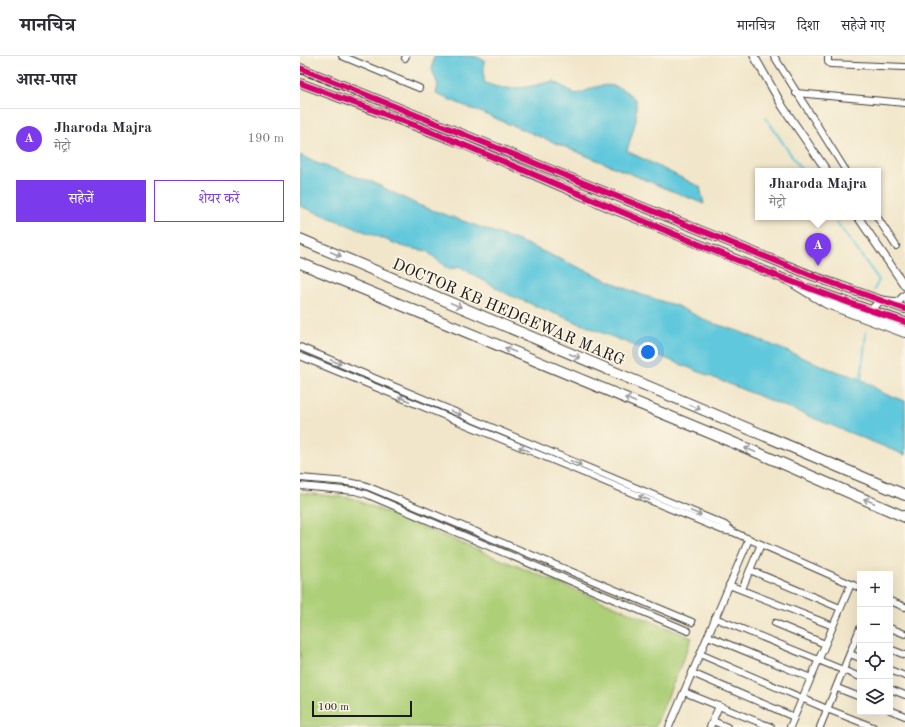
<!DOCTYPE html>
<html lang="hi">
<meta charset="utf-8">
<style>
:root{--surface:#fff;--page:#f2f2f3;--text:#2b2b33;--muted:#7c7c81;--line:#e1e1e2;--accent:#7c3aed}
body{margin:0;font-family:"Old Standard TT","Noto Serif Devanagari",serif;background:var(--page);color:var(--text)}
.controls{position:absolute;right:12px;bottom:12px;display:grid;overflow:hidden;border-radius:0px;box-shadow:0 4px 16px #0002}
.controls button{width:36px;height:36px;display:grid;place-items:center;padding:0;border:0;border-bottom:1px solid var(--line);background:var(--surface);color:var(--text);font:20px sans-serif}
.scale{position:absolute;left:12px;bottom:10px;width:100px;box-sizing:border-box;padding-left:4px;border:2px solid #1c1c1c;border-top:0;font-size:11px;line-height:14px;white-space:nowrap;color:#1c1c1c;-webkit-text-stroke:3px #fcf5e5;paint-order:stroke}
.you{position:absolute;left:348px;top:296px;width:14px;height:14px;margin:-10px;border:3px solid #fff;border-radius:50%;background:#1a73e8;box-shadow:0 0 0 6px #1a73e833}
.badge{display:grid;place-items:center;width:26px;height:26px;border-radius:50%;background:var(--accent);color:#fff;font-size:13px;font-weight:700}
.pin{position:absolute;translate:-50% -33px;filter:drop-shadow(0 1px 2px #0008)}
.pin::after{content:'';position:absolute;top:21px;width:14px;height:12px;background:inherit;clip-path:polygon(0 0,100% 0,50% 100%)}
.popup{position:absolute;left:455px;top:112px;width:126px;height:52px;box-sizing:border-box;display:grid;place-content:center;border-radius:0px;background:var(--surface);filter:drop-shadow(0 1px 3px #0005);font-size:13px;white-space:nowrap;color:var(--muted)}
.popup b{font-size:15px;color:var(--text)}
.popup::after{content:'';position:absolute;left:50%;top:100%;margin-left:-8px;border:8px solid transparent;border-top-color:var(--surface)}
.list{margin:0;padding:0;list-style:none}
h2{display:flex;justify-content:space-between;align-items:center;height:52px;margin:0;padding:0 16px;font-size:17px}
h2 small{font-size:13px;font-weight:400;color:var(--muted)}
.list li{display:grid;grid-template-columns:26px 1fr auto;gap:12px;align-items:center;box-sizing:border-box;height:60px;padding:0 16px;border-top:1px solid var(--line)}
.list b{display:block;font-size:15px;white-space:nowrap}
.list p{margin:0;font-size:13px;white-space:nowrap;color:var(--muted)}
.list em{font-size:13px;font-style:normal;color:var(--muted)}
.actions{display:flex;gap:8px;padding:12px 16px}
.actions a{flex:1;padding:9px 0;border:1px solid var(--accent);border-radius:0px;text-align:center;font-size:14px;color:var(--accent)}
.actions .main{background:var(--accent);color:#fff}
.icon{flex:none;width:22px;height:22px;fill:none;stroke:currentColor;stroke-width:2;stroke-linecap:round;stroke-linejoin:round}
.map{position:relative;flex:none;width:605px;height:671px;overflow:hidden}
header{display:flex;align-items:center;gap:24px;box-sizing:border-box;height:56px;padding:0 20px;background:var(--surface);border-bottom:1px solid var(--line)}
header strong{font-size:19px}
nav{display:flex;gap:22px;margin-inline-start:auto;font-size:14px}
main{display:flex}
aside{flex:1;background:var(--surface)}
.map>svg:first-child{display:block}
.green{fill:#adcf78;stroke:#64764a}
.water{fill:#60c8dc;stroke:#3e727c}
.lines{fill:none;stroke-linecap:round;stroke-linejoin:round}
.stream{stroke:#60c8dc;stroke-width:2}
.minor-casing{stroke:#3c3a36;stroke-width:8}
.tertiary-casing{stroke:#3c3a36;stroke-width:9}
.secondary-casing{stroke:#3c3a36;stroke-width:10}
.trunk-casing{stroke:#3c3a36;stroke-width:12}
.minor{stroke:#fff;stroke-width:6}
.tertiary{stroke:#fff;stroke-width:7}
.secondary{stroke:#fff;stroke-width:8}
.trunk{stroke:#fff;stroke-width:10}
.rail{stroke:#1c1c1c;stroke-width:2;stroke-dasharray:6 3;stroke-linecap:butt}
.cycleway-casing{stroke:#fcf5e5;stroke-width:8}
.cycleway{stroke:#d6006c;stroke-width:6}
.oneway{stroke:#999}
.labels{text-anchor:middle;stroke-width:3.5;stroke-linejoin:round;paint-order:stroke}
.street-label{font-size:16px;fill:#1c1c1c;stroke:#fcf5e5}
</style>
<header>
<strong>मानचित्र</strong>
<nav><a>मानचित्र</a><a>दिशा</a><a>सहेजे गए</a></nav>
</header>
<main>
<aside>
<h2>आस-पास<small></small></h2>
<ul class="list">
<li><span class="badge">A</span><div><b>Jharoda Majra</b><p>मेट्रो</p></div><em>190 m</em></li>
</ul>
<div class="actions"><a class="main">सहेजें</a><a>शेयर करें</a></div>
</aside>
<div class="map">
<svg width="605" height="671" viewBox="0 0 605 671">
<rect width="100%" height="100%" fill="#fcf5e5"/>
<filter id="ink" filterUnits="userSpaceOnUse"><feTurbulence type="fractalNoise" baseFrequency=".025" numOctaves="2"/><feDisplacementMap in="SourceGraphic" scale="8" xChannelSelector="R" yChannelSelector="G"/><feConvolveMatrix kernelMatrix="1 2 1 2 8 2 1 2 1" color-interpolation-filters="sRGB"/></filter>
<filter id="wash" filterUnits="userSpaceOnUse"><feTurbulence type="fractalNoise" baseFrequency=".012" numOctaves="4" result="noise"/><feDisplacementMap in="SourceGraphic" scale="16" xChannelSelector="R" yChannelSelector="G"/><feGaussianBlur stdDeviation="0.9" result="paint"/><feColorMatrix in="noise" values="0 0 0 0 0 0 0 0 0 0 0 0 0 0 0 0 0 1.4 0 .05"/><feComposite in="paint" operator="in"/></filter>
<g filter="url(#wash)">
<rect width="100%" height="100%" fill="#f1e6ca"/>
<polygon class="green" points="0,437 51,442 392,582 355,671 0,671"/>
<g class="water">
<path d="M134,0H174L184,4V26C205,37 230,31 253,25L276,38C284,37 292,31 300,30C316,27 325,34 336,44V64L327,95L400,131L404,148L136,38L138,29L132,14Z"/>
<polygon points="0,99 16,107 72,126 118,149 219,185 339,238 377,250 409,266 438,275 530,313 561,323 585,338 605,345 605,399 209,239 160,211 148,213 127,195 104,191 0,150"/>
</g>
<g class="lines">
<g class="stream">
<polyline points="466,62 502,115"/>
<polyline points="533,161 579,224 574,234"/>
<polyline points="561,324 566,276"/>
</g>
</g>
</g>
<g filter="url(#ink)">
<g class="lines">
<g class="minor-casing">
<g id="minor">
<polyline points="42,0 119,32"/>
<polyline points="474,0 546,115"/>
<polyline points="528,0 528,6 530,8 605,11"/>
<polyline points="105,2 106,0"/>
<polyline points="496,37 605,47"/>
<polyline points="577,161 596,190"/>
<polyline points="0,291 425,469 433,476 560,532"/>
<polyline points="0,300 422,474 433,476"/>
<polyline points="0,422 47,426 64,429 392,566"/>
<polyline points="0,430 55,435 66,438 388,575"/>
<polyline points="450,514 540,552"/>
<polyline points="429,529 533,570"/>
<polyline points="442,533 461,488"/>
<polyline points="590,545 605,551"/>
<polyline points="415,562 560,621"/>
<polyline points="475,567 525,588"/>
<polyline points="590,572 605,578"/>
<polyline points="408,580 511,622"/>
<polyline points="590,593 605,599"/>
<polyline points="400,598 527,653 573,671"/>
<polyline points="550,598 560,602"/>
<polyline points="590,614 605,620"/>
<polyline points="392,617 494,661"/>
<polyline points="537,632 560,641"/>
<polyline points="590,633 605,639"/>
<polyline points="384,636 471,671"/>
<polyline points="590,654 605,660"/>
<polyline points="413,665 427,671"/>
<polyline points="369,671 449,483"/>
<polyline points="410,671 419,650"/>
<polyline points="490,671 551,528"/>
<polyline points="520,671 560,572"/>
</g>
</g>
<g class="tertiary-casing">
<g id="tertiary">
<polyline points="454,0 483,51 527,115"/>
<polyline points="558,161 605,230"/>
<polyline points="570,255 581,244 598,246 605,239"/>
</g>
</g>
<g class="secondary-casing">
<g id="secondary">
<polyline points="0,12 513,220 605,253"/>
<polyline points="0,27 158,86 313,153 497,228"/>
<polyline points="508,232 605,266"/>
</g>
</g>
<g class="trunk-casing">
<g id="trunk">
<polyline points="0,183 605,439"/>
<polyline points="0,207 463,399 605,461"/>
<polyline points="491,225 527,247 605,276"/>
</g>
</g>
<use href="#minor" class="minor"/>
<use href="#tertiary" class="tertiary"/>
<use href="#secondary" class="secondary"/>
<use href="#trunk" class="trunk"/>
<polyline class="rail" points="0,17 605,252"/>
<g class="cycleway-casing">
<g id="cycleway">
<polyline points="0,12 513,220 605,253"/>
<path d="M0,27C53,47 107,65 159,87C307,148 452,216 605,266"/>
</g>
</g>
<use href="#cycleway" class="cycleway"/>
</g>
<defs><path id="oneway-shaft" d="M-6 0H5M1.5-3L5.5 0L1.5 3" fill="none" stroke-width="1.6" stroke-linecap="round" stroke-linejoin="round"/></defs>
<g class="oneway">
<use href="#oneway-shaft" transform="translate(36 198) rotate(23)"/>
<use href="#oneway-shaft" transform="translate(156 249) rotate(23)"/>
<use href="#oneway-shaft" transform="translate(210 294) rotate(-157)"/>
<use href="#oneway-shaft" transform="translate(275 300) rotate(23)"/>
<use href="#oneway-shaft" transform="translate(36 306) rotate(23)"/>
<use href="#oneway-shaft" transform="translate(104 343) rotate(-157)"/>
<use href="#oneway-shaft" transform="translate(330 344) rotate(-157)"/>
<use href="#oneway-shaft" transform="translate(395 351) rotate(23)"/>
<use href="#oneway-shaft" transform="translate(156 357) rotate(23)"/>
<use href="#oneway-shaft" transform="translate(224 393) rotate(-158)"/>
<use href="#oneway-shaft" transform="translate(450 394) rotate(-157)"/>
<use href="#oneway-shaft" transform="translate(276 407) rotate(23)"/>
<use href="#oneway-shaft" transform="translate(344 442) rotate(-158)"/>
<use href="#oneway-shaft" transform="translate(569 445) rotate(-157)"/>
<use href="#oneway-shaft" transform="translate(396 457) rotate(23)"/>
</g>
</g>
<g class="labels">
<g class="street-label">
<text transform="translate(209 255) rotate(23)" y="6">DOCTOR KB HEDGEWAR MARG</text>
</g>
</g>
</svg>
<div class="controls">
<button>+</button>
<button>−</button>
<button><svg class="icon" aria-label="locate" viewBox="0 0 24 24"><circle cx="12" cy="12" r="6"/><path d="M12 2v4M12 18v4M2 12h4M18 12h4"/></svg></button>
<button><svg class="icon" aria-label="layers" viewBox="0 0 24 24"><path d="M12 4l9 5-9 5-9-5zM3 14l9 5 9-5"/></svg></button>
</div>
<div class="scale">100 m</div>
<div class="you"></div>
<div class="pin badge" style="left:518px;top:210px">A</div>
<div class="popup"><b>Jharoda Majra</b>मेट्रो</div>
</div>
</main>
